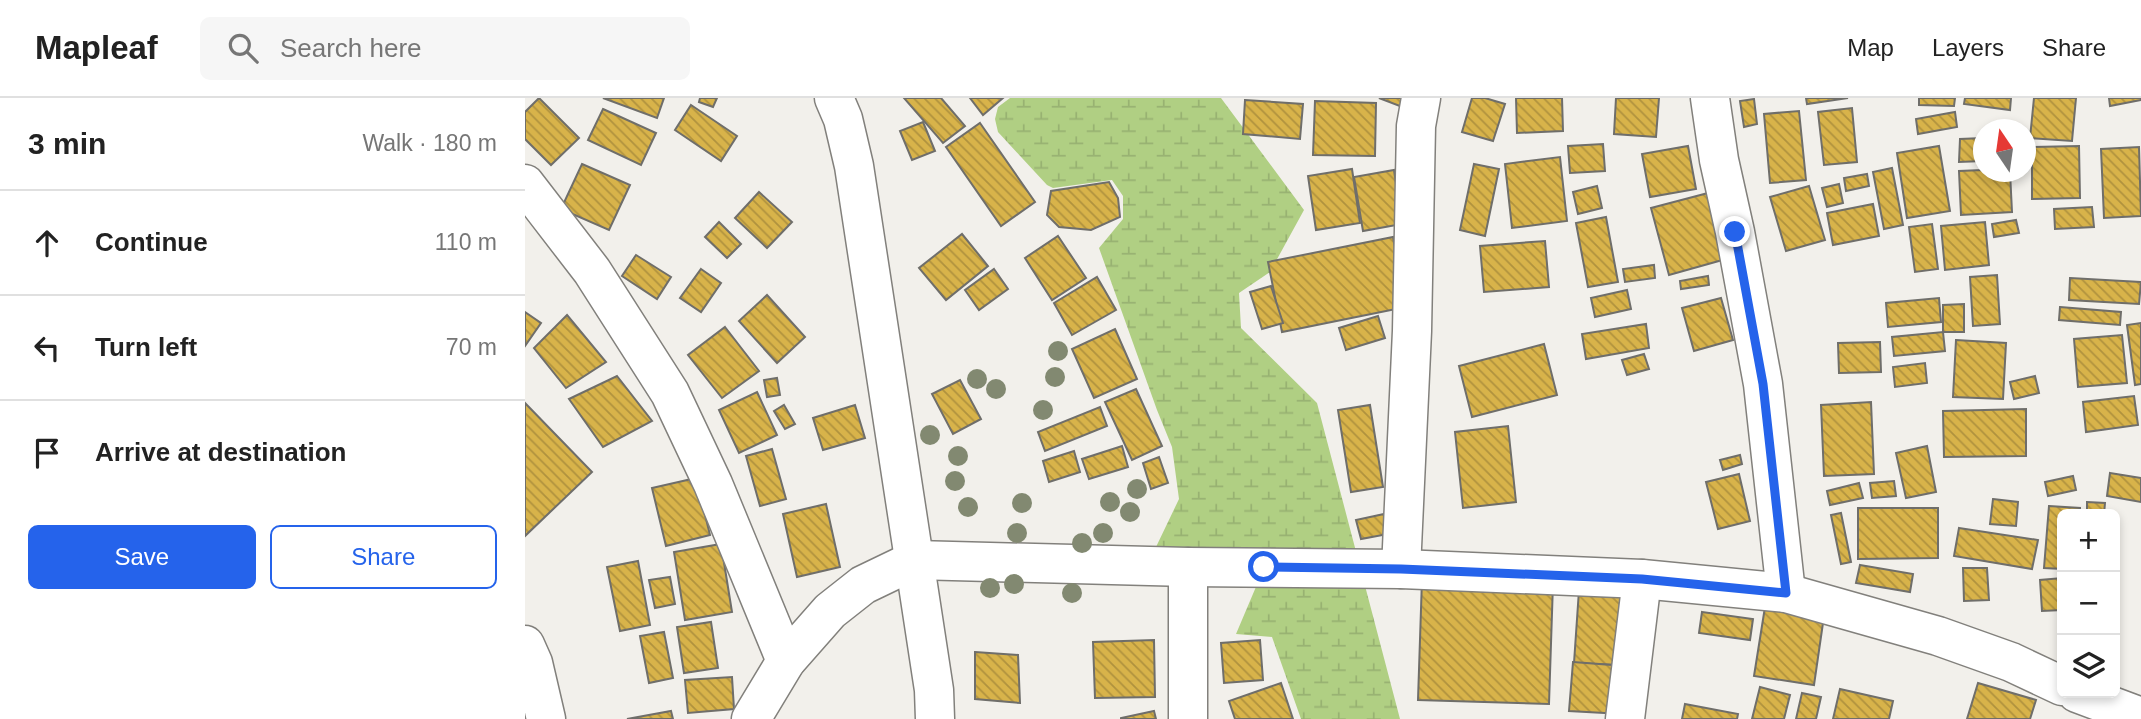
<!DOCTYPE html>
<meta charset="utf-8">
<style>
:root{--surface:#fff;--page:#f6f6f6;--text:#222;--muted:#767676;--line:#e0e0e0;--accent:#2563eb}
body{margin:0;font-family:Arial,sans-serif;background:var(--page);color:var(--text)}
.controls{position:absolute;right:21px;bottom:21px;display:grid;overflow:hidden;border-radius:10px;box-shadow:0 4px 10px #0003}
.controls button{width:63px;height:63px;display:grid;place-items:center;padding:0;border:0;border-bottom:2px solid var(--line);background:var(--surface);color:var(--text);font:35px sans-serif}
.compass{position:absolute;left:1448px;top:21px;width:63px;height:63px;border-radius:50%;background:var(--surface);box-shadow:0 4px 10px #0003;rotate:347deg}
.stop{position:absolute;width:21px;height:21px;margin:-16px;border:5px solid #2563eb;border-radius:50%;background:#fff}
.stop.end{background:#2563eb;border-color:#fff;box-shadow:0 2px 7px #0008}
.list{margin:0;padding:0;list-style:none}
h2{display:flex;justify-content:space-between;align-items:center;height:91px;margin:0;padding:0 28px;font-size:30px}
h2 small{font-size:23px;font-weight:400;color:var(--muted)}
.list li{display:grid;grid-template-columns:46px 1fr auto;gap:21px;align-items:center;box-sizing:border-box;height:105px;padding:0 28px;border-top:2px solid var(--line)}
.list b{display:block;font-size:26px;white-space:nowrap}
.list em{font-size:23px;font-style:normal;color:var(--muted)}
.actions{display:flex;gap:14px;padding:21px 28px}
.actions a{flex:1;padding:16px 0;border:2px solid var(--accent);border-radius:10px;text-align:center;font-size:24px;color:var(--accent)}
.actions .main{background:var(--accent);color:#fff}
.icon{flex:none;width:38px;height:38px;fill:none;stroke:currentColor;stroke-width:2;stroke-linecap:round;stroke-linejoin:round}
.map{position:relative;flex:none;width:1616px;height:621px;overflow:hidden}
header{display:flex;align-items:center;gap:42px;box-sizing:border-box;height:98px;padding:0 35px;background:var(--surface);border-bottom:2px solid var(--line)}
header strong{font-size:33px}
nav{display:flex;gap:38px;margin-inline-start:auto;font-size:24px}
.search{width:490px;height:63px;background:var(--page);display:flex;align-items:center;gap:18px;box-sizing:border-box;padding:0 24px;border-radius:10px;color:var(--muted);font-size:26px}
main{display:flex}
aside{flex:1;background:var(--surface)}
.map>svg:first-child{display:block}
.wetland{fill:url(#wetland-marsh)}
.building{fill:url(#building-back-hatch);stroke:#6f6e6a;stroke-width:2}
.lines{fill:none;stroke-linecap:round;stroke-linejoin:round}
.minor-casing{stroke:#82807c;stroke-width:41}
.minor{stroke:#fff;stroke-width:38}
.tree{fill:#828971}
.route{stroke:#2563eb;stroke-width:9}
</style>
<header>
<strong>Mapleaf</strong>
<div class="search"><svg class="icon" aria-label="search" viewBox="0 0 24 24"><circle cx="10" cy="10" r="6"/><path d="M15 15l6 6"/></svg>Search here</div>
<nav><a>Map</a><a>Layers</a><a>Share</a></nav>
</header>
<main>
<aside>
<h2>3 min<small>Walk · 180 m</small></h2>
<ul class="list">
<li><svg class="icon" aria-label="ahead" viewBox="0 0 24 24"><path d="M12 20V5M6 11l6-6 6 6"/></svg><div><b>Continue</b></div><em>110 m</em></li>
<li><svg class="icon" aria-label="left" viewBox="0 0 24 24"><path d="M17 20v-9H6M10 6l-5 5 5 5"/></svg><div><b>Turn left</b></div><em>70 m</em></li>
<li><svg class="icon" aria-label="arrive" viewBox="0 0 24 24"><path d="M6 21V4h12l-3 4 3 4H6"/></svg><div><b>Arrive at destination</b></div></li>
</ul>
<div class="actions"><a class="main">Save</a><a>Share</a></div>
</aside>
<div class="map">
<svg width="1616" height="621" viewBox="0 0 1616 621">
<defs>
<pattern id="wetland-marsh" width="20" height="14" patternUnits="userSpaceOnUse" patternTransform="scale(1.75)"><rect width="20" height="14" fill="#b0cf83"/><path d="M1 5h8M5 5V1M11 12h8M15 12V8" fill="none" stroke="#98b272"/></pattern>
<pattern id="building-back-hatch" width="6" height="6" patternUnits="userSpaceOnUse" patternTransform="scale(1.75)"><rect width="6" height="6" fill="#d8b34a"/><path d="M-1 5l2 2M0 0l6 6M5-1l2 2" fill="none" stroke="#b0923e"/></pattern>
</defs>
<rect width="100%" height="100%" fill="#f2f0eb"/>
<polygon class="wetland" points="485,0 696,0 779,112 745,174 714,195 716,230 792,305 875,621 776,621 747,539 711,536 736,477 631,449 654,401 647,349 632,312 574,150 598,121 598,98 587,82 528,90 522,87 473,34 470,21 473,9"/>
<g class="building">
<polygon points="14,0 54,40 26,67 0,41 0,14"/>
<polygon points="78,0 139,0 132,20"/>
<polygon points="175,0 192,0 188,9 174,4"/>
<polygon points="379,0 416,0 440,28 418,45"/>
<polygon points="445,0 478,0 458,17"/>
<polygon points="854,0 884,0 880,10"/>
<polygon points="947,0 960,0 980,6 968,43 937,34"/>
<polygon points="991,0 1037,0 1038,33 992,35"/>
<polygon points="1091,0 1134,0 1131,39 1089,36"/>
<polygon points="1281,0 1323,0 1282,6"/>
<polygon points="1394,0 1430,0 1429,8 1394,7"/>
<polygon points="1440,0 1486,0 1485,12 1439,6"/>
<polygon points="1509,0 1551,0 1547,43 1505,40"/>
<polygon points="1584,0 1616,0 1616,2 1585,8"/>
<polygon points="1229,1 1232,26 1219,29 1215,3"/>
<polygon points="720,2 778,6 775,41 718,36"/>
<polygon points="790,3 851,5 850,58 788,57"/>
<polygon points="166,7 212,38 196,63 150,32"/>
<polygon points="1327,10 1332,64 1299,67 1293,14"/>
<polygon points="78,11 131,35 116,67 63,42"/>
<polygon points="1274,13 1281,82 1245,85 1239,16"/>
<polygon points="1430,14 1432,29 1393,36 1391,21"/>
<polygon points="398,24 410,53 387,62 375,33"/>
<polygon points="455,25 510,104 476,128 421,49"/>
<polygon points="1458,40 1458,63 1434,64 1435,41"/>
<polygon points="1078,46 1080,73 1045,75 1043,48"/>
<polygon points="1163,48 1171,91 1125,99 1117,56"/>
<polygon points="1414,48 1425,113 1382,120 1372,55"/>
<polygon points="1554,48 1555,100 1507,101 1507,49"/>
<polygon points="1614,49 1616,118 1579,120 1576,51"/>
<polygon points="1035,59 1042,123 987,130 980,66"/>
<polygon points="57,66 105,87 84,132 36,111"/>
<polygon points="949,66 974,71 960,138 935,132"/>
<polygon points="1367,70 1378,127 1359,131 1348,74"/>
<polygon points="827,71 835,125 791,132 783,78"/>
<polygon points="869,72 877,126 838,133 829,79"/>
<polygon points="1458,72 1485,74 1487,114 1436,117 1434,73"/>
<polygon points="1342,76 1344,88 1321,93 1319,80"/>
<polygon points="584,84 593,100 595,119 566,132 534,129 522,117 526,93"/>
<polygon points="1314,86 1318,105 1302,109 1297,90"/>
<polygon points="1072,88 1077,110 1053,116 1048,94"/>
<polygon points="1284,88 1300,142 1261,153 1245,99"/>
<polygon points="234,94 267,124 242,150 210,120"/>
<polygon points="1183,95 1201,161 1144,177 1126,110"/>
<polygon points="1348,106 1354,138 1308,147 1302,115"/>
<polygon points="1567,109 1569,129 1530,131 1529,111"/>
<polygon points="1081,119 1093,184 1063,189 1051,125"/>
<polygon points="1491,122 1494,135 1469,139 1467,126"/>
<polygon points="194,124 216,146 202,160 180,139"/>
<polygon points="1460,124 1464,167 1420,172 1416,128"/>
<polygon points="1407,126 1413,171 1390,174 1384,129"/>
<polygon points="437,136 463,168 421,202 394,170"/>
<polygon points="533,138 561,180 527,202 500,160"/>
<polygon points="868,139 881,209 757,234 743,164"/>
<polygon points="1020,143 1024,189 959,194 955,148"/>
<polygon points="111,157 146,179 132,201 97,178"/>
<polygon points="1129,167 1130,180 1100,184 1098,171"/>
<polygon points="176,171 196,185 176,214 155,200"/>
<polygon points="469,171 483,191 454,212 440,192"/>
<polygon points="1472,177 1475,226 1448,228 1445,179"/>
<polygon points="1183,178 1184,187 1156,191 1155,183"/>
<polygon points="572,179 591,212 547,237 529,205"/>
<polygon points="1545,180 1616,184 1614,206 1544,202"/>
<polygon points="746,188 758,225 737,231 725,194"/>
<polygon points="1102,192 1106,211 1070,219 1066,200"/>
<polygon points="242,197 280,239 252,265 214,223"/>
<polygon points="1196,200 1208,242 1169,253 1157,210"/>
<polygon points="1414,200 1416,224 1363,229 1361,205"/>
<polygon points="1439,206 1439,234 1418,234 1418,207"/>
<polygon points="1535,209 1596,214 1595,227 1534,222"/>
<polygon points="0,214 16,225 0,248"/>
<polygon points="42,217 81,264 41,290 9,250"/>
<polygon points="853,218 860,240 821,252 814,230"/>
<polygon points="1616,225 1616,286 1610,287 1602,227"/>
<polygon points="1121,226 1124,250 1061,261 1057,236"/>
<polygon points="200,229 234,273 197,300 163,257"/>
<polygon points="590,231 612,281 569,300 547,251"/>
<polygon points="1418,234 1420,253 1369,258 1367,239"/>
<polygon points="1597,237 1602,285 1553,289 1549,241"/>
<polygon points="1431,242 1481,245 1478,301 1428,299"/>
<polygon points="1355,244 1356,274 1314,275 1313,245"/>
<polygon points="1019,246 1032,297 947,319 934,268"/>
<polygon points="1119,256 1124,271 1102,277 1097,262"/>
<polygon points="1400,265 1402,285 1370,289 1368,269"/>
<polygon points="92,278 127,323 78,349 44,301"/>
<polygon points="1510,278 1514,295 1489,301 1485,284"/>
<polygon points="252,280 255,297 242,299 239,282"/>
<polygon points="435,282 456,321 428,336 407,296"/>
<polygon points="611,291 637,348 607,362 580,304"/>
<polygon points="232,294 252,337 214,355 194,312"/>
<polygon points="1609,298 1613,327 1561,334 1558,304"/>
<polygon points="1346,304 1349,376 1299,378 1296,307"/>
<polygon points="0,305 67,374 0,438"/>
<polygon points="259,307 270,326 260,331 249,313"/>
<polygon points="330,307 340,340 298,352 288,320"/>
<polygon points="845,307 858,389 826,394 813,312"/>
<polygon points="575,309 582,328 520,353 513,334"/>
<polygon points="1501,311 1501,358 1419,359 1418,313"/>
<polygon points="983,328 991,404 938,410 930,334"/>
<polygon points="597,348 603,369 564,381 557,361"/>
<polygon points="1402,348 1411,394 1381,400 1371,355"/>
<polygon points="247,351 261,401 235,408 221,358"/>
<polygon points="549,353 555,374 524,384 518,363"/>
<polygon points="1215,357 1217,366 1198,372 1195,362"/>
<polygon points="634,359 643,385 626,391 618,365"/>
<polygon points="1585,375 1616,380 1616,404 1582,398"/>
<polygon points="1214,376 1225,423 1193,431 1181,384"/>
<polygon points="1548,378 1551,392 1523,398 1520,384"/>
<polygon points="171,380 185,437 141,448 127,390"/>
<polygon points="1369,383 1371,398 1347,400 1345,385"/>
<polygon points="1334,385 1338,400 1305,407 1302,393"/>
<polygon points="1468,401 1493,404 1491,428 1465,426"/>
<polygon points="1562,404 1580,405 1579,416 1562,416"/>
<polygon points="301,406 315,469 272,479 258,416"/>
<polygon points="1524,408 1555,410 1555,416 1537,416 1537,471 1519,470"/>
<polygon points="1333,410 1413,410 1413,460 1333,461"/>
<polygon points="1316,415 1326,464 1316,466 1306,417"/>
<polygon points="859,416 863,436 836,441 831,422"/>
<polygon points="1434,430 1513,442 1507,471 1429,458"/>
<polygon points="196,446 207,514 160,522 149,454"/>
<polygon points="113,463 125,527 95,533 82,469"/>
<polygon points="1335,467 1388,476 1385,494 1331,485"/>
<polygon points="1438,470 1462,470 1464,502 1439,503"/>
<polygon points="145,479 150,506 130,510 124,482"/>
<polygon points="1537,480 1537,512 1517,513 1515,482"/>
<polygon points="897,481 1028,485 1024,606 893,602"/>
<polygon points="1054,492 1097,494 1092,567 1049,565"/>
<polygon points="1240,509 1299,518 1289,587 1229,578"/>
<polygon points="1177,514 1228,521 1225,542 1174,535"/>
<polygon points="186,524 193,570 159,575 152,529"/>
<polygon points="139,534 148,580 124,585 115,538"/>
<polygon points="629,542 630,599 570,600 568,544"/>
<polygon points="735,542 738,582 699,585 696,545"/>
<polygon points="450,554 493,557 495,605 450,601"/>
<polygon points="1048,564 1100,568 1097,616 1044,613"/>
<polygon points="207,579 209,611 163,615 160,582"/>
<polygon points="756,585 768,621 710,621 704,603"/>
<polygon points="1453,585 1511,602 1505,621 1442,621"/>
<polygon points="1235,589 1265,597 1259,621 1227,621"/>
<polygon points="1315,591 1368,603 1364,621 1308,621"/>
<polygon points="1277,595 1296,599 1291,621 1271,621"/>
<polygon points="1160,606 1213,616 1212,621 1157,621"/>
<polygon points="146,613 148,621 102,621"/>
<polygon points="629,613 631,621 596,621 596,620"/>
</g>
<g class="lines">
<g class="minor-casing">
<g id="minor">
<polyline points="309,0 318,21 329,68 409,592 410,621"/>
<polyline points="1185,0 1194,62 1210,134 1238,286 1261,495"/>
<polyline points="0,86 67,173 145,295 188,386 261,563"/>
<polyline points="876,471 887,233 891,28 896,0"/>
<polyline points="0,547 8,565 21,621"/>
<polyline points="1552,595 1616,619"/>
<polyline points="226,621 261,563 305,513 338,487 390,462 663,469 876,471 1117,481 1261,495 1413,538 1486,564 1537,588"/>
<polyline points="663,621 663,469"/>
<polyline points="1100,621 1117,481"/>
</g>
</g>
<use href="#minor" class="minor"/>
</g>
<g class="tree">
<circle cx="533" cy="253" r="10"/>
<circle cx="530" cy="279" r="10"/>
<circle cx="452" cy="281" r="10"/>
<circle cx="471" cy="291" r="10"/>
<circle cx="518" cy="312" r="10"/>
<circle cx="405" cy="337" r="10"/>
<circle cx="433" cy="358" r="10"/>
<circle cx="430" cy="383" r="10"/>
<circle cx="612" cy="391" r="10"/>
<circle cx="585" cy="404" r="10"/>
<circle cx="497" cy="405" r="10"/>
<circle cx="443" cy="409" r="10"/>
<circle cx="605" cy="414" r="10"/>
<circle cx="492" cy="435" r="10"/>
<circle cx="578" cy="435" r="10"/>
<circle cx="557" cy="445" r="10"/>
<circle cx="489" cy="486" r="10"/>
<circle cx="465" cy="490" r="10"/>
<circle cx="547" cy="495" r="10"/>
</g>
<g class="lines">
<polyline class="route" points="739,469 876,471 1117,481 1261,495 1238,286 1210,134"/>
</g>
</svg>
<div class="controls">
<button>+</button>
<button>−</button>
<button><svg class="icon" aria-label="layers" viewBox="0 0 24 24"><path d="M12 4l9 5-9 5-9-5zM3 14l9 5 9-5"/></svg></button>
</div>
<svg class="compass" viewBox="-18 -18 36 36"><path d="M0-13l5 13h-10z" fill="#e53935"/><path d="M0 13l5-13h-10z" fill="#767676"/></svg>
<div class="stop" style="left:739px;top:469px"></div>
<div class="stop end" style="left:1210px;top:134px"></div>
</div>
</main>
